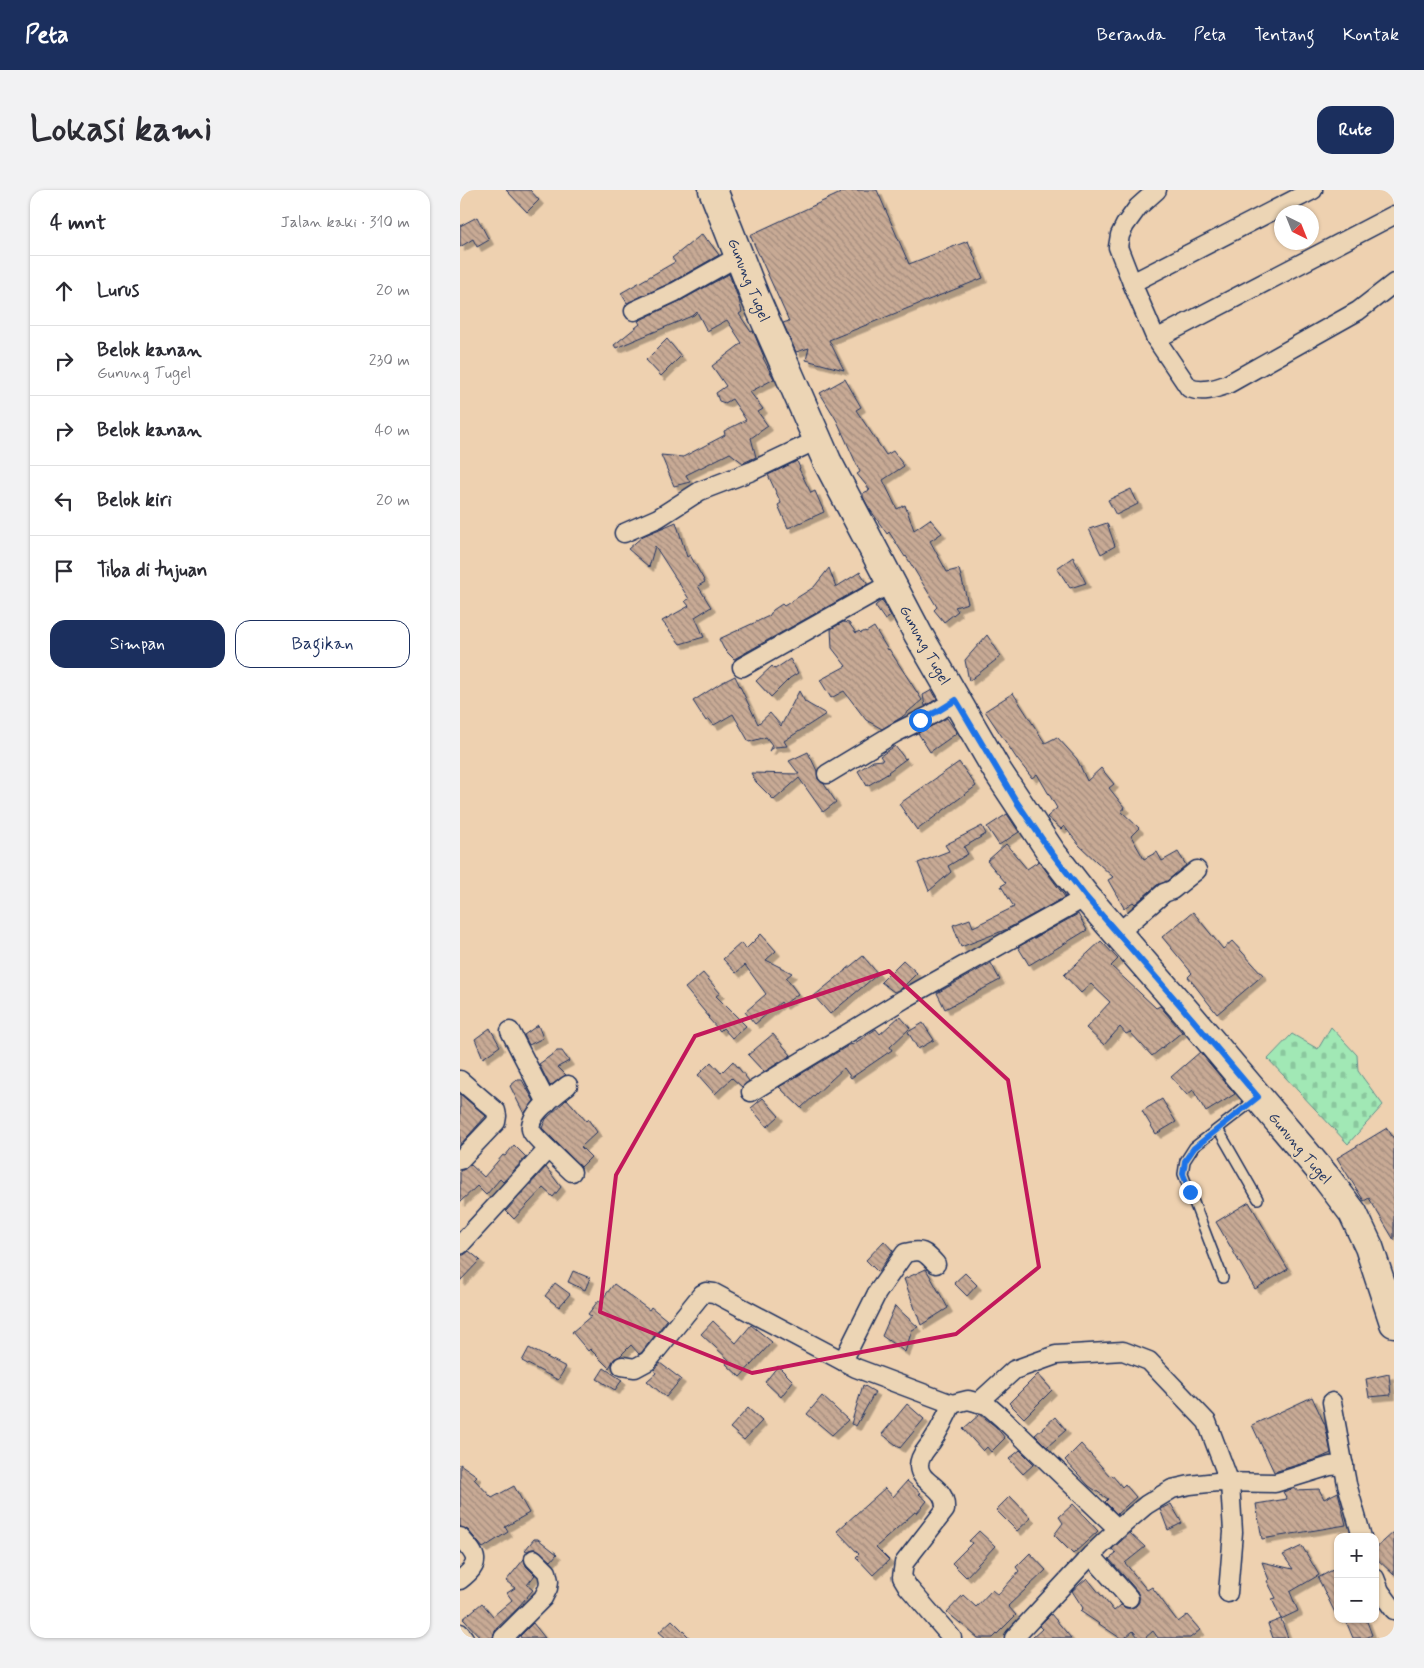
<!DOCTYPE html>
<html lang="id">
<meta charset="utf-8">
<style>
:root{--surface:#fff;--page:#f2f2f3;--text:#2b2b33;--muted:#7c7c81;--line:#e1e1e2;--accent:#1b2f5e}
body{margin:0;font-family:Mynerve,sans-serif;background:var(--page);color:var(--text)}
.controls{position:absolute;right:15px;bottom:15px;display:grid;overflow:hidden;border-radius:10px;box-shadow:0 1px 4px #0004}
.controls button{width:45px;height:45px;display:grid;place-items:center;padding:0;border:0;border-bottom:1px solid var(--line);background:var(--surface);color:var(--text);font:25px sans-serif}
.compass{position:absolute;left:814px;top:15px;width:45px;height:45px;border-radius:50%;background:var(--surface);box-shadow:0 1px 4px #0004;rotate:137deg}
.stop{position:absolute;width:15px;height:15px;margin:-11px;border:4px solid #1a73e8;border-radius:50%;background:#fff}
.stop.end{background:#1a73e8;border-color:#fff;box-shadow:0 1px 5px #0008}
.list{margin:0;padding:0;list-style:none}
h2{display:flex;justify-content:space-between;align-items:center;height:65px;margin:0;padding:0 20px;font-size:21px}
h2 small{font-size:16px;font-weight:400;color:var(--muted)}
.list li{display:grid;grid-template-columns:32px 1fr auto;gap:15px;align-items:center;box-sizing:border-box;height:70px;padding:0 20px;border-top:1px solid var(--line)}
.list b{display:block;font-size:19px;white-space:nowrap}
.list p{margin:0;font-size:16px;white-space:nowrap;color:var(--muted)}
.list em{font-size:16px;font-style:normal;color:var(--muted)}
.actions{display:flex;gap:10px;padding:15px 20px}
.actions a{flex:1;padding:11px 0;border:1px solid var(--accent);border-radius:15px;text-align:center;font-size:18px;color:var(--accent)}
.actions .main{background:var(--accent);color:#fff}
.icon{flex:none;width:28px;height:28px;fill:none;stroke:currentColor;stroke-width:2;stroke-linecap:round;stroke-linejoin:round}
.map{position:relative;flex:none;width:934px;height:1448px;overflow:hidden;border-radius:15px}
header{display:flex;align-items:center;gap:30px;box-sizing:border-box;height:70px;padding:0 25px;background:var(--accent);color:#fff}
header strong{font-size:24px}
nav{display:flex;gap:28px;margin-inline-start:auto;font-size:18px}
.intro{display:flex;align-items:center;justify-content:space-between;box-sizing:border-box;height:120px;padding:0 30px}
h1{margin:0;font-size:35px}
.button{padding:12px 22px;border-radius:15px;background:var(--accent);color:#fff;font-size:18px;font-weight:700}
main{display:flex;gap:30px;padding:0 30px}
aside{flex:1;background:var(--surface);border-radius:15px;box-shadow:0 1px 4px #0004}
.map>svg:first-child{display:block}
.cemetery{fill:url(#cemetery-stones);stroke:#5e8c8a}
.building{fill:url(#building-back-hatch);stroke:#1b2f5e;filter:url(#shadow)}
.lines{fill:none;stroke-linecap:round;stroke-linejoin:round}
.service-casing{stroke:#1b2f5e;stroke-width:12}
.minor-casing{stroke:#1b2f5e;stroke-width:21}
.primary-casing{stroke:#1b2f5e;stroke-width:31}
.service{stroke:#ecd5b5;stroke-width:9}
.minor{stroke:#ecd5b5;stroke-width:18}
.primary{stroke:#ecd5b5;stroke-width:28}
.route{stroke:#1a73e8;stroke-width:6}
.marked{fill:none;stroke:#c2185b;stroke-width:4;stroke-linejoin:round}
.labels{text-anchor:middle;stroke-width:4.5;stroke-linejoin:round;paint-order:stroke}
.street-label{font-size:15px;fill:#1b2f5e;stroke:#ecd5b5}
</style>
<header>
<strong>Peta</strong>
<nav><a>Beranda</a><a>Peta</a><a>Tentang</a><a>Kontak</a></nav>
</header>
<div class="intro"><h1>Lokasi kami</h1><a class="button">Rute</a></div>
<main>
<aside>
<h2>4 mnt<small>Jalan kaki · 310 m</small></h2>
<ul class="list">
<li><svg class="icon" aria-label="ahead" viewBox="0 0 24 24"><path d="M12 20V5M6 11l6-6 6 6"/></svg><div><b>Lurus</b></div><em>20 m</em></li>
<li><svg class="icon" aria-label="right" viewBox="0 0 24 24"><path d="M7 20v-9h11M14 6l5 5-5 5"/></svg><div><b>Belok kanan</b><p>Gunung Tugel</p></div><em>230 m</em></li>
<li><svg class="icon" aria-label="right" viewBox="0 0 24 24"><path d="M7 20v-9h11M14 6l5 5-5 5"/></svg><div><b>Belok kanan</b></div><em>40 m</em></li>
<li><svg class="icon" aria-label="left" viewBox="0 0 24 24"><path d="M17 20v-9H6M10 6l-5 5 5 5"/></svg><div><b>Belok kiri</b></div><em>20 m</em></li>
<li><svg class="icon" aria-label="arrive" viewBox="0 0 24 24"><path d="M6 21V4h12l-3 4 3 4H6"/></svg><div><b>Tiba di tujuan</b></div></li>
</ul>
<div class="actions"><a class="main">Simpan</a><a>Bagikan</a></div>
</aside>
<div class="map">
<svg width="934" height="1448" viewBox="0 0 934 1448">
<defs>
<pattern id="cemetery-stones" width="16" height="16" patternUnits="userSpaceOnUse" patternTransform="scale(1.25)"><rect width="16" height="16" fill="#a1e8b5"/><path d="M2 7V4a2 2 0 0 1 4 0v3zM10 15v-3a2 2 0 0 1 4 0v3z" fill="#8ac79e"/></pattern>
<pattern id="building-back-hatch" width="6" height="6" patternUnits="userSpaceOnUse" patternTransform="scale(1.25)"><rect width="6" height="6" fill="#c8aa95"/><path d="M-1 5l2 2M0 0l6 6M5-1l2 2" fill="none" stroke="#a28b7d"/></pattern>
<filter id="shadow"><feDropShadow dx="4.5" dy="4.5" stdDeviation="0" flood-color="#0004"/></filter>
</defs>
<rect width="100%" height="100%" fill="#eed1b0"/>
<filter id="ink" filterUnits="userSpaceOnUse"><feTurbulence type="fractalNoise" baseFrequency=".02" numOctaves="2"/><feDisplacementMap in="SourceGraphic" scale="10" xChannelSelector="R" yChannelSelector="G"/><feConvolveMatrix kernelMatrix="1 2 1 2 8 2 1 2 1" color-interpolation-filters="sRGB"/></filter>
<g filter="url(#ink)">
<polygon class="cemetery" points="871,837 897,865 898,881 923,915 888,954 808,869 832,844 858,859"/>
<g class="building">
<polygon points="46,0 70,0 79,10 67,22"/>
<polygon points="387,0 417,0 449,74 508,51 523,88 369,150 384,180 346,170 349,158 336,162 323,133 329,131 290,45"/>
<polygon points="17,27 29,50 17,57 13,49 0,57 0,36"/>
<polygon points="242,44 247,51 248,50 259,65 210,93 167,113 161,103 215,72 212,68"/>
<polygon points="269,84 279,110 282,122 279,124 291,142 293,141 304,167 303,168 314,189 290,202 303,219 298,222 308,236 291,248 296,267 283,273 270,263 226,285 230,292 214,296 201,265 223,267 265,245 264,241 286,230 272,209 265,213 259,211 256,203 266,196 252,176 282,153 267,130 247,141 237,122 234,125 156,158 154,155 180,134 178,131 220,111"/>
<polygon points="207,149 221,166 201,186 186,170"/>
<polygon points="385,189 401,217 396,220 426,265 433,261 444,276 423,290 437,319 445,315 454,340 470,329 482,343 470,351 487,382 499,379 508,413 495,417 498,421 484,432 474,420 477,417 446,366 445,367 429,342 427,344 409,318 403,307 403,303 410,300 397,284 400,282 377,231 360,203"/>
<polygon points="337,271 340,278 339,279 351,303 355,301 364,322 328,338 318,315 321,313 308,285"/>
<polygon points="671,299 678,314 656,325 648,310"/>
<polygon points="216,332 227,367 230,365 245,392 238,396 251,417 235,427 244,447 220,454 202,431 229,416 225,411 229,409 195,356 189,377 168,359 183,346"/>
<polygon points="647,333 655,356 641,364 629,339"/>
<polygon points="613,367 626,393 610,398 597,378"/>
<polygon points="369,378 376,397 400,382 408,394 276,468 274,469 264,459 259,449 309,426 313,420 322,414 324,416 354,397"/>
<polygon points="422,410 431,426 425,430 415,416"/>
<polygon points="383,432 389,433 396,443 399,441 401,443 405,441 406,442 414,437 428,460 429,459 462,510 442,527 422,539 406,530 384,501 371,508 360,490 386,476 372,458 371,439"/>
<polygon points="527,445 541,466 509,491 505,470"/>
<polygon points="330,469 338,483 330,488 311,507 296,491 312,476 315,479"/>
<polygon points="275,486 298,534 310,523 321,536 339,501 345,512 366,524 324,551 327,556 315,557 309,561 312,555 306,547 289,552 273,524 254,535 249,529 246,531 233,511 261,493"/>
<polygon points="472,500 477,509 465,516 463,505"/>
<polygon points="553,503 585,553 597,547 617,569 627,591 641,578 654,594 649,598 665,618 661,621 679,638 671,646 684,669 697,662 702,671 718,662 726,675 707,691 697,695 675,714 673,712 664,718 648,690 653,687 619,655 604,636 601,639 587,627 597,618 577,584 572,588 557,569 525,521"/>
<polygon points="487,528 497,543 470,562 458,543"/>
<polygon points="435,556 445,569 447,568 428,582 429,583 407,596 398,581 413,571 423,570 420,566"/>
<polygon points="348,562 357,581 358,589 364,594 376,612 363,622 339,588 314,610 296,592 291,583 339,584 329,571"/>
<polygon points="499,572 516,596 457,640 439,614"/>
<polygon points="547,624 559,642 539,655 527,637"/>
<polygon points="522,636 526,644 504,657 508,664 488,676 491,682 469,701 458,673 489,661 485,655"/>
<polygon points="546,654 567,679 579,671 605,707 545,740 501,757 493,735 510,729 513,737 554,717 541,696 546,693 527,671"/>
<polygon points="733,722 763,759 772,751 803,785 757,824 728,787 732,783 702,747"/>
<polygon points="618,724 627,740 569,775 558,757"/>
<polygon points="301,744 316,761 306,770 332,783 326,788 338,804 323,815 321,812 295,834 285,822 306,804 285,775 276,783 263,769 281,753 286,759"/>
<polygon points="641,751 658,769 651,776 696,818 700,816 722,842 692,866 670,842 666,844 660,837 644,855 626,838 650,812 631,794 621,803 604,785"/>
<polygon points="403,766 418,784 370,824 354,806"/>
<polygon points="443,770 457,783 442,798 434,802 421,792"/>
<polygon points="531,773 540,790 485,819 477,803"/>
<polygon points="243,783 260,803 256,806 286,836 272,848 263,838 260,841 248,828 249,827 225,798"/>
<polygon points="440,826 450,838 430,857 432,860 391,888 384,878 341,918 319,897 391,854 392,855 416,839 420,844"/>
<polygon points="463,833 474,850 458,859 448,842"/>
<polygon points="78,835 83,848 69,855 64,845"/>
<polygon points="30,838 40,856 23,868 15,849"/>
<polygon points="313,844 331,865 304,882 288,865"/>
<polygon points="97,861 102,861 109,871 98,877 106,885 90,896 79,874"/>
<polygon points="740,862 775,904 746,922 733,900 727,905 711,887"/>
<polygon points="273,871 289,891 282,897 272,888 255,904 238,885 251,872 261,883"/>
<polygon points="57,890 62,890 74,911 64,924 50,896"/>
<polygon points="0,904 26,926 0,955"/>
<polygon points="303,908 319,926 307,937 291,918"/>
<polygon points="107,909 126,931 128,929 137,942 121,957 131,967 121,977 82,938 86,929"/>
<polygon points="702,909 716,932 696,944 682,921"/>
<polygon points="927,938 934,949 934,1050 909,1008 904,1011 877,968"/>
<polygon points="54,955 66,967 43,992 40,989 26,1005 17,996 0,1012 0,980 3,980 10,974 24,987 43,965 45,966"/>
<polygon points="86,977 101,997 93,1007 83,998 54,1029 46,1021"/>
<polygon points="789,1012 828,1079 795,1099 756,1032"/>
<polygon points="424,1051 433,1061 418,1082 406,1070"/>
<polygon points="9,1061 20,1070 0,1091 0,1065 4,1065"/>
<polygon points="466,1079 488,1118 461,1135 444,1089"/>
<polygon points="113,1081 130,1088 125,1100 108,1092"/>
<polygon points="505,1083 517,1095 507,1106 494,1093"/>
<polygon points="95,1093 110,1104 99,1117 85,1106"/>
<polygon points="154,1094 189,1120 191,1117 207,1130 181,1163 179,1164 171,1155 160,1166 154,1169 149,1178 130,1159 128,1161 112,1142 131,1126 128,1124 138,1111 140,1112"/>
<polygon points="435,1116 458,1137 452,1140 445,1162 422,1146"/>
<polygon points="253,1131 276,1153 291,1135 312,1152 280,1187 266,1174 269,1170 241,1144"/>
<polygon points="69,1158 106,1177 98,1190 62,1171"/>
<polygon points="200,1173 221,1189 206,1207 187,1191 196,1183 194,1180"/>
<polygon points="318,1176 333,1191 321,1207 305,1192"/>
<polygon points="144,1178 162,1190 155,1200 137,1189"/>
<polygon points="578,1184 592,1200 564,1228 549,1213"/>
<polygon points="929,1184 931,1205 909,1207 906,1189"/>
<polygon points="403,1195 415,1202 396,1236 391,1234"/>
<polygon points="362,1206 388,1230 372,1245 347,1224"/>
<polygon points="852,1207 865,1235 871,1263 860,1268 814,1282 792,1235"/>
<polygon points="447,1214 464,1229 440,1258 422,1244"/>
<polygon points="288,1218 302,1231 284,1250 270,1238"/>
<polygon points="520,1224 536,1237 545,1248 531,1262 527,1257 523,1261 503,1239"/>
<polygon points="595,1227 606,1240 587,1257 575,1245"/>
<polygon points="621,1254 650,1286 652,1285 662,1297 665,1294 676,1307 657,1324 645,1312 648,1309 629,1296 605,1270"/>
<polygon points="560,1260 574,1274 563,1284 549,1269"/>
<polygon points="0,1274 17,1286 14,1289 32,1308 54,1296 69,1323 45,1337 48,1342 23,1358 8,1340 0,1337"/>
<polygon points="447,1291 461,1303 459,1304 467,1311 457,1323 455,1322 416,1357 429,1370 413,1385 396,1367 399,1364 377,1341 425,1298 433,1307"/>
<polygon points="835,1298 835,1300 859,1299 864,1309 878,1302 886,1335 802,1349 796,1314 827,1309 823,1302"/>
<polygon points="550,1306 571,1328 557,1341 536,1320"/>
<polygon points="613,1314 638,1341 613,1364 594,1345 603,1333 599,1327"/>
<polygon points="711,1314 722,1333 708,1340 700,1319"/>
<polygon points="519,1341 535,1356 506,1387 492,1373 512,1353 509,1351"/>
<polygon points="934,1342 934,1385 915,1367 915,1359"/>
<polygon points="670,1343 685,1357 665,1373 687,1400 692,1397 718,1432 727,1425 740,1440 730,1448 698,1448 693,1441 685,1448 679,1448 673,1441 665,1448 660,1448 620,1421 623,1418 612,1401 627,1388 654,1421 661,1415 666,1418 672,1418 676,1416 679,1412 679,1406 677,1401 649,1369 656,1364 652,1359"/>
<polygon points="74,1349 78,1349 97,1364 91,1371 77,1359 72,1359 67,1361 65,1360"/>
<polygon points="842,1356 859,1385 830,1402 838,1421 821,1429 812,1409 816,1408 807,1391 809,1390 802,1372 833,1379 823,1365"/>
<polygon points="570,1363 586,1380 548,1416 556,1425 533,1448 518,1448 487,1422 503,1405 516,1417 532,1400 538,1405 559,1381 556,1377"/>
<polygon points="64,1369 66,1376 75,1385 67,1395 73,1400 59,1416 59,1417 35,1440 33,1448 21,1448 3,1429 22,1413 33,1426 52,1410 47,1403 55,1398 46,1391"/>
<polygon points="878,1377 878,1429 858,1388"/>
<polygon points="591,1424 611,1448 572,1448 582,1439 579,1436"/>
<polygon points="821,1429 828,1448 813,1448 808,1434"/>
<polygon points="885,1429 906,1429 912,1445 906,1448 893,1448"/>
<polygon points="212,1430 230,1448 206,1448 199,1442"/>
<polygon points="73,1433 85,1448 61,1448 60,1446"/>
</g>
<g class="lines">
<g class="service-casing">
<g id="service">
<polyline points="758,939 798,1009"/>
<polyline points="763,1088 723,984 725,971 734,957 796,909"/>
</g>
</g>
<g class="minor-casing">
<g id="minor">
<path d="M697,0L678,17L665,35L660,45L658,57L672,93L696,149L729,198C742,203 755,199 768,194L898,121L934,93"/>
<polyline points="672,93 853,0"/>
<polyline points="174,121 215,102 279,66"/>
<polyline points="696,149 934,25"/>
<polyline points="164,343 198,328 240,301 292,281 357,250"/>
<polyline points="282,477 431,393"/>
<polyline points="367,584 435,543 471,525 495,510"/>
<polyline points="657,744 704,703 712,700 737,680"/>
<polyline points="50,841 87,913"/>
<polyline points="0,890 36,921 37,926 36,932 0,970"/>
<polyline points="291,902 444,809 626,707"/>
<polyline points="88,959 112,982"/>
<path d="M0,1055L88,959C83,954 76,948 72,942C64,927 98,903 108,895"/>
<path d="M383,1171L417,1103L445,1063C462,1059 464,1061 476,1074"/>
<polyline points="162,1176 175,1178 188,1171 242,1104 246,1102 254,1103 396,1178 492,1214 508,1210 527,1215 543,1229 658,1339"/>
<polyline points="872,1212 887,1294 902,1347"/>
<polyline points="518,1213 554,1180 596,1165 663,1161 689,1171 747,1232 770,1293 773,1342 768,1403"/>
<path d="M492,1214C484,1230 478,1245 467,1258C463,1263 459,1269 459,1276C460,1295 487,1295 485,1320L444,1373L442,1387L448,1397L492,1448"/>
<path d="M0,1347C17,1366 23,1372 0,1390"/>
<polyline points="631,1365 669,1408"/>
<polyline points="915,1388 920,1401 934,1420"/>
<polyline points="0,1443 4,1448"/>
<polyline points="43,1448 83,1408 88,1398 89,1391 87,1382 74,1369"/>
<polyline points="554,1448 631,1365 658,1339 686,1315 712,1299 730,1295 757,1292 815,1293 870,1276 884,1275"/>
</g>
</g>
<g class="primary-casing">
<polyline id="primary" points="253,0 295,107 367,271 458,444 538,582 591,662 626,707 733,830 865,986 893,1023 909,1057 934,1133"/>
</g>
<use href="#service" class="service"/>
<use href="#minor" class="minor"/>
<use href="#primary" class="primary"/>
</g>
</g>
<g class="lines" filter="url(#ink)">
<polyline class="route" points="460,530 480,520 496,510 556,611 591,662 626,707 733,830 798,907 734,958 725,971 723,984 730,1002"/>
</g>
<path class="marked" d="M429,781L548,890L579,1077L496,1144L292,1183L140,1122L156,985L235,846Z"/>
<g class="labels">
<g class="street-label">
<text transform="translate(289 90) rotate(68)" y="5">Gunung Tugel</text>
<text transform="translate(465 455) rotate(61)" y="5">Gunung Tugel</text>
<text transform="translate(840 958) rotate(50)" y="5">Gunung Tugel</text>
</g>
</g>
</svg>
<div class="controls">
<button>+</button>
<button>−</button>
</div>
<svg class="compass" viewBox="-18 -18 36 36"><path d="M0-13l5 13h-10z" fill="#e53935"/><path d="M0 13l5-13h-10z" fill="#7c7c81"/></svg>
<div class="stop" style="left:460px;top:530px"></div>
<div class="stop end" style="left:730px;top:1002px"></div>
</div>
</main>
